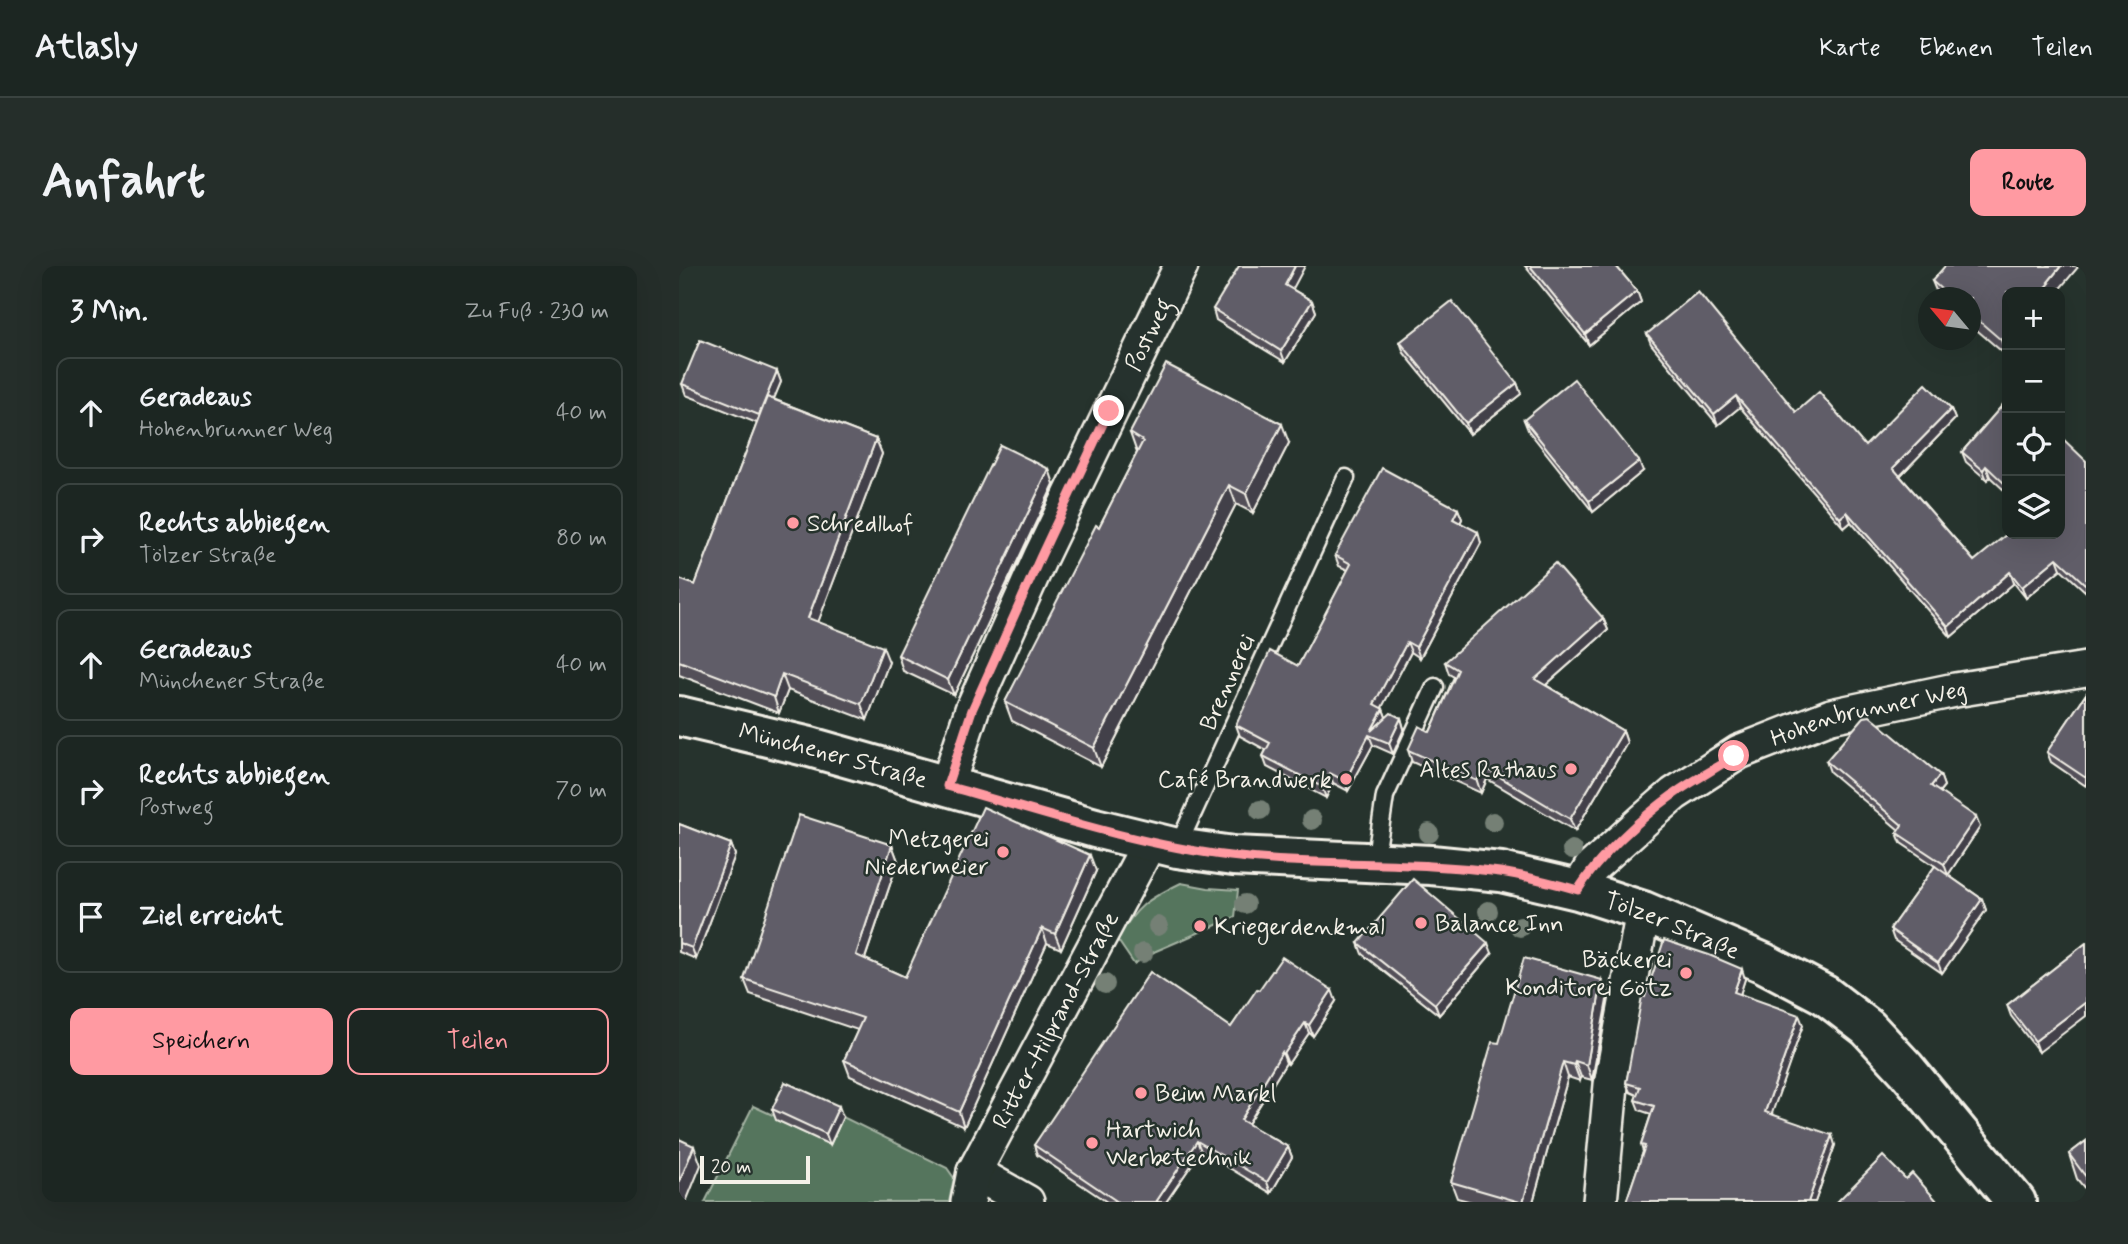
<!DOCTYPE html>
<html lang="de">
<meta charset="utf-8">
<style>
:root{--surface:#1c2622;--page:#252e2a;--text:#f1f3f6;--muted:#a0a5a5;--line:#3a4340;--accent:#ff9aa2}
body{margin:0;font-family:Mynerve,sans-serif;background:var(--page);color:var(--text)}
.controls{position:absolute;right:21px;top:21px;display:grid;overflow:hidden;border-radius:14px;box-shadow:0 7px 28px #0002}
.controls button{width:63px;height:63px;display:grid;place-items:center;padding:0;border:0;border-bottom:2px solid var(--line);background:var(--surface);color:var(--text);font:35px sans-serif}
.compass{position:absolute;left:1239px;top:21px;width:63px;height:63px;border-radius:50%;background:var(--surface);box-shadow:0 7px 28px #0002;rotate:299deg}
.scale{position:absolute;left:21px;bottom:18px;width:110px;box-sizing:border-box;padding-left:7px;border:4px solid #f4f1e8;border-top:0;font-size:19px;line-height:24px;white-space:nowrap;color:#f4f1e8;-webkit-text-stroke:5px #26332d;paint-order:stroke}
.stop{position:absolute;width:21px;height:21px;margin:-16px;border:5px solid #ff9aa2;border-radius:50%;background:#fff}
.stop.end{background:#ff9aa2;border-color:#fff;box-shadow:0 2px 7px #0008}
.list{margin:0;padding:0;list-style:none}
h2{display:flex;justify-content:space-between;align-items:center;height:91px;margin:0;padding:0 28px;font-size:30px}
h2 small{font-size:23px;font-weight:400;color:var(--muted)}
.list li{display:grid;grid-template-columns:46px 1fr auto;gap:21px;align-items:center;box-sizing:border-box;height:112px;margin:0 14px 14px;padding:0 14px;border:2px solid var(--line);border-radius:14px}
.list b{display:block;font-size:26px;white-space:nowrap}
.list p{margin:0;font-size:23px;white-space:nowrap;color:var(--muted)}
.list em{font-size:23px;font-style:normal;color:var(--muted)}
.actions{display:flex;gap:14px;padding:21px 28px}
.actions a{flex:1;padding:16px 0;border:2px solid var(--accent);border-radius:14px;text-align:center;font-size:24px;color:var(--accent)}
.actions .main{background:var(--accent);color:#111}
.icon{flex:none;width:38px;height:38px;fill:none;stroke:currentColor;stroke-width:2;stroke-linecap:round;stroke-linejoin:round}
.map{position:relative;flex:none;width:1407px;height:936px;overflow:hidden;border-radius:14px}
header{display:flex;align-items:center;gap:42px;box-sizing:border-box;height:98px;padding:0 35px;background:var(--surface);border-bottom:2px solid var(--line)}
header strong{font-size:33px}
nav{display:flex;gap:38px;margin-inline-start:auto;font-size:24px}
.intro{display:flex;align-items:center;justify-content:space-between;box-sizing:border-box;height:168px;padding:0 42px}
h1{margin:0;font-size:49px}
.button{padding:18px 32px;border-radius:14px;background:var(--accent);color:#111;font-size:24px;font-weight:700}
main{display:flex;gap:42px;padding:0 42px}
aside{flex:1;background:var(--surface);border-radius:14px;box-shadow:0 7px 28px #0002}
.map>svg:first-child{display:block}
.green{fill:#54745d;stroke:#a4b2a2;stroke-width:2}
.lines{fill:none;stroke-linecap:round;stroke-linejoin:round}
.lane-casing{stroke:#f4f1e8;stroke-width:21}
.street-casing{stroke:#f4f1e8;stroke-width:38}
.secondary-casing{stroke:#f4f1e8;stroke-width:44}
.lane{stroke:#26332d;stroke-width:16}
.street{stroke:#26332d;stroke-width:33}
.secondary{stroke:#26332d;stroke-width:38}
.tree{fill:#748075}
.wall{fill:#535059;stroke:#f4f1e8;stroke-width:2}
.shaded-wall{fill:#434149;stroke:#f4f1e8;stroke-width:2}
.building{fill:#605d68;stroke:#f4f1e8;stroke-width:2}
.route{stroke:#ff9aa2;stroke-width:9}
.poi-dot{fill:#ff9aa2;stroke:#26332d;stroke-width:2.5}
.labels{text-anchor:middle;stroke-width:5;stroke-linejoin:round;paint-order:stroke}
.street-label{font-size:24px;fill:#f4f1e8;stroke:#26332d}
.poi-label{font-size:24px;fill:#f4f1e8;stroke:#26332d;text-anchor:start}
</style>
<header>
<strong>Atlasly</strong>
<nav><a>Karte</a><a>Ebenen</a><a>Teilen</a></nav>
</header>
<div class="intro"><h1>Anfahrt</h1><a class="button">Route</a></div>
<main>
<aside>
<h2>3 Min.<small>Zu Fuß · 230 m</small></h2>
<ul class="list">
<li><svg class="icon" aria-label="ahead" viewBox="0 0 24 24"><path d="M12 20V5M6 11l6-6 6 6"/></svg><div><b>Geradeaus</b><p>Hohenbrunner Weg</p></div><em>40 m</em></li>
<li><svg class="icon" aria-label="right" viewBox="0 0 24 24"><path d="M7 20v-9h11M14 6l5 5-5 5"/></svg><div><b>Rechts abbiegen</b><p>Tölzer Straße</p></div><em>80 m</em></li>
<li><svg class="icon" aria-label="ahead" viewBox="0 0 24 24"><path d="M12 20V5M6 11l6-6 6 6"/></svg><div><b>Geradeaus</b><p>Münchener Straße</p></div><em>40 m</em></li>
<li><svg class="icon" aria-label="right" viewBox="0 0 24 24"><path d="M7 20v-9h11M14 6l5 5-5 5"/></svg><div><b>Rechts abbiegen</b><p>Postweg</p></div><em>70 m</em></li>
<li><svg class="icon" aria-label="arrive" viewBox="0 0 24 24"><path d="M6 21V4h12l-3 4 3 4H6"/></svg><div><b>Ziel erreicht</b></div></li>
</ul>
<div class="actions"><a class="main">Speichern</a><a>Teilen</a></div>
</aside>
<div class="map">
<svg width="1407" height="936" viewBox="0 0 1407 936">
<rect width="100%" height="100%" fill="#26332d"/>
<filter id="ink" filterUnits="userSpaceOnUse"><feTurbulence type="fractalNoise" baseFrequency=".0143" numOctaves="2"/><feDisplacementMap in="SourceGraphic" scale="14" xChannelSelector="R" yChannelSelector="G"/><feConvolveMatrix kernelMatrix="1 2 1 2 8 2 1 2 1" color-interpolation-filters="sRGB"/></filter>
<g filter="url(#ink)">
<g class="green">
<path d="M502,617L529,622L559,624L556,651L477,685L455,698L438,673C458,640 467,634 502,617Z"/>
<polygon points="74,840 98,851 98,854 151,879 164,851 268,902 275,912 270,936 26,936"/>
</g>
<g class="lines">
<g class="lane-casing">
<g id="lane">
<polyline points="498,582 667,212"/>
<polyline points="696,597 706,530 756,421"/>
</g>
</g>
<g class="street-casing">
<g id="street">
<path id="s1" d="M268,520L293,444L361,292L502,0"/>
<path id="s2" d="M899,624L912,602L965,554L995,528L1060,486L1152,450L1276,424L1407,403"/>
<polyline points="295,906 348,936"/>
<path id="s3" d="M289,936L295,906L471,576"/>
<polyline points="921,936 932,819 964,645"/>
</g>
</g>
<g class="secondary-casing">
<g id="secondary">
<path id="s4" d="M0,450L131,481L416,562L498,582L554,590L752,599L822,606L899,624L964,645L1085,697L1146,729L1189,762L1227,803L1337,936"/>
</g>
</g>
<use href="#lane" class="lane"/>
<use href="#street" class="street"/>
<use href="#secondary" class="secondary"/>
</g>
<g class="tree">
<circle cx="581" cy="544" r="10"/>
<circle cx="633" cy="554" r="10"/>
<circle cx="814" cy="556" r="10"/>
<circle cx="750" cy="567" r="10"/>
<circle cx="893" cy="584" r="10"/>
<circle cx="566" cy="638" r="10"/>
<circle cx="809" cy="645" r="10"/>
<circle cx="479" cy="660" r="10"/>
<circle cx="841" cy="661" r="10"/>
<circle cx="464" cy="687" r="10"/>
<circle cx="426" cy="718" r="10"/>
</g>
<g class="wall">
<polygon points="846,0 937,0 958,25 962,36 910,79"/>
<polygon points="1253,15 1328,26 1328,90 1292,59 1292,32 1260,32"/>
<polygon points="613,23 633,35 637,46 606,96 537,54 534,43"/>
<polygon points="968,68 1117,146 1186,180 1272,143 1276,153 1221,210 1295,295 1381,268 1407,195 1407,326 1382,303 1347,332 1335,317 1272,371 1172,256 1165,262 1061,141 1039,159 972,78"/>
<polygon points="721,76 838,117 842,128 791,168 725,87"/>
<polygon points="98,105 102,116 94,133 197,173 203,188 139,356 210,396 188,454 109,424 100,447 0,409 0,313 16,319 78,157 7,129 3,118"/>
<polygon points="1328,134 1328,227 1311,211 1308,214 1287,196 1283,186"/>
<polygon points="845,154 964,205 914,246 849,164"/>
<polygon points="451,167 610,177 574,247 557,238 422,501 333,455 326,436 420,261 458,187"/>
<polygon points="375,218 275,429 224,405 219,389"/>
<polygon points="779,243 783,253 781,257 802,277 741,392 732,386 702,442 704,443 707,451 722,452 725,463 714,488 694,479 669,525 654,517 647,532 588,501 584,490 587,484 561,470 557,459 619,400 669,304 660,300 656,289"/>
<polygon points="924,352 929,364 867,419 944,465 948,477 896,565 808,513 802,527 733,496 729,484 751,466 775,411 770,408 766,396"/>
<polygon points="1407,428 1407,520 1372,496 1368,486"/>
<polygon points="1147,495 1261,509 1265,520 1260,526 1301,561 1269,609 1303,633 1307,644 1263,707 1215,674 1211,663 1256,600 1222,577 1218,567 1220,564 1151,506"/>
<polygon points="0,558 52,578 56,589 17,693 0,686"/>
<polygon points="213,579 219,595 186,693 226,711 417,605 382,683 368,677 285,861 171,810 165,794 179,764 71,728 65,713"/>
<polygon points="679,677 813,687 760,749 683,688"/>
<polygon points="1407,677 1360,786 1332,750 1328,739"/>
<polygon points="1066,713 1061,728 1124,759 1092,848 1156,879 1136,936 947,936 964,886 962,879 972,848 960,844 956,834 958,829 951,826 947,817 966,731"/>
<polygon points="580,724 657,735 634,770 630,767 609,798 607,797 569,858 609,881 613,891 592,927 522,885 487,936 428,936 358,889 355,879 552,761"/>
<polygon points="929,729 913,814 902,811 901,815 889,811 854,936 793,936 778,932 772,916 820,777"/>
<polygon points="93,843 164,851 151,879 97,854"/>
<polygon points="1407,875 1407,924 1398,913 1390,888"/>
</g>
<g class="shaded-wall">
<polygon points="616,0 626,0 610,30 606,19"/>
<polygon points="1382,0 1400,0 1378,26 1363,26 1369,16"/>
<polygon points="958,25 962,36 910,79 906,68"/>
<polygon points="633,35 637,46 606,96 602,85"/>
<polygon points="1328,68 1328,90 1322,74"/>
<polygon points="98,105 102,116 84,160 80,149"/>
<polygon points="838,117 842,128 791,168 787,157"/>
<polygon points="1057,130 1061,141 1039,159 1035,148"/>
<polygon points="1272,143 1276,153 1218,213 1214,202"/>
<polygon points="603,158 610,177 574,247 567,228"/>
<polygon points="197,173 203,188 135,367 129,352"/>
<polygon points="960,195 964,205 914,246 910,235"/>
<polygon points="1307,200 1311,211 1308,214 1304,204"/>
<polygon points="370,203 375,218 275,429 269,414"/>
<polygon points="550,219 557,238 422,501 415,482"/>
<polygon points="779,243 783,253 778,264 774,253"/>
<polygon points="1168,246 1172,256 1165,262 1161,252"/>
<polygon points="799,266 802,277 741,392 737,381"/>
<polygon points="1378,292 1382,303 1347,332 1343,321"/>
<polygon points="1331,306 1335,317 1272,371 1269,361"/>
<polygon points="924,352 929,364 860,425 856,413"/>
<polygon points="728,376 732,386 699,449 695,438"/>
<polygon points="204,381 210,396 188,454 182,438"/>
<polygon points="103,408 109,424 100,447 95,431"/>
<polygon points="704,443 708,454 692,465"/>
<polygon points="722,452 725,463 714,488 710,477"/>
<polygon points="944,465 948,477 896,565 891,553"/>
<polygon points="690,469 694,479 669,525 666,515"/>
<polygon points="804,501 808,513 802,527 798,515"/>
<polygon points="651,507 654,517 647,532 643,521"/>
<polygon points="1261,509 1265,520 1256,531 1252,520"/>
<polygon points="1297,551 1301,561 1269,609 1265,598"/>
<polygon points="52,578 56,589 17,693 13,682"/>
<polygon points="213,579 219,595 182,704 177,689"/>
<polygon points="411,589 417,605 382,683 376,668"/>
<polygon points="1303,633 1307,644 1263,707 1259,697"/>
<polygon points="363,662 368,677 285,861 280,846"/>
<polygon points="809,677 813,687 760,749 756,738"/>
<polygon points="1063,703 1066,713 1059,735 1055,726"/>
<polygon points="923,714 929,729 913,814 908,799"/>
<polygon points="653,724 657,735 634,770 630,759"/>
<polygon points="1407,736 1407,750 1360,786 1356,775"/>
<polygon points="1120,749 1124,759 1090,856 1086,846"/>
<polygon points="626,757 630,767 609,798 605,788"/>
<polygon points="603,786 607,797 565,864 562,854"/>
<polygon points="896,795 902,811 901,815 895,799"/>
<polygon points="884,796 889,811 854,936 844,936"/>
<polygon points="160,840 164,851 151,879 147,868"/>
<polygon points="1153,869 1156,879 1136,936 1129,936"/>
<polygon points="518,875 522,885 487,936 477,936"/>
<polygon points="15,880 22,899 7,936 0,936 0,917"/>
<polygon points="609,881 613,891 592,927 588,916"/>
</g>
<g class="building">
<polygon points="560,0 616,0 606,19 633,35 602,85 534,43"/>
<polygon points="851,0 937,0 958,25 906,68"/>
<polygon points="1266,0 1382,0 1369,16 1371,17 1363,26 1328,26 1328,68 1322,74 1292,48 1292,32 1272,32 1253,15"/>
<polygon points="1019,26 1117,146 1140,126 1186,180 1247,118 1272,143 1214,202 1295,295 1328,268 1381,268 1381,170 1407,195 1407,319 1378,292 1343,321 1331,306 1269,361 1168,246 1161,252 1057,130 1035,148 968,68"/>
<polygon points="773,35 838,117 787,157 721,76"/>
<polygon points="21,74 98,105 80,149 3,118"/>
<polygon points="487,98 603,158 567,228 550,219 415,482 326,436 417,259 420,261 464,175 451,167"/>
<polygon points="895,113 960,195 910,235 845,154"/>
<polygon points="88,131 197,173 129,352 204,381 182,438 103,408 95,431 0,395 0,313 16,319"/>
<polygon points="1328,134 1328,220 1307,200 1304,204 1283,186"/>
<polygon points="321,179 370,203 269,414 219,389"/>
<polygon points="703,202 779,243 774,253 799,266 737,381 728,376 695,438 704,443 692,465 712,447 722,452 710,477 690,469 666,515 651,507 643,521 584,490 591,477 557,459 591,385 619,400 672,298 656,289"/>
<polygon points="876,297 924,352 856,413 944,465 891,553 804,501 798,515 729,484 740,460 751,466 779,404 766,396"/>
<polygon points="1407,428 1407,512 1368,486"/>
<polygon points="1191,450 1261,509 1252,520 1297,551 1265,598 1218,567 1223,559 1147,495 1185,451"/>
<polygon points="304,541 411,589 376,668 363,662 280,846 165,794 184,752 65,713 120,549 213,579 177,689 226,711"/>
<polygon points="0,558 52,578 13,682 0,677"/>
<polygon points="1256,600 1303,633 1259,697 1211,663"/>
<polygon points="734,613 809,677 756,738 679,677"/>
<polygon points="985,674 1030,689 1063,703 1055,726 1120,749 1086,846 1153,869 1129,936 947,936 966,880 962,879 975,840 956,834 961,821 947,817 948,812 963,730 966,731"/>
<polygon points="1407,677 1407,736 1356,775 1328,739"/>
<polygon points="603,691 653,724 630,759 626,757 605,788 603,786 562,854 609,881 588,916 518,875 477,936 439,936 355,879 471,706 552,761 578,723 580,724"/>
<polygon points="845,692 923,714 908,799 896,795 895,799 884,796 844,936 841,936 772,916 813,776 820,777"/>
<polygon points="106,816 160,840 147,868 93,843"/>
<polygon points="0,873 15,880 0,917"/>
<polygon points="1407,875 1407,911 1390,888"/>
<polygon points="1204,890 1227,913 1233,907 1259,936 1158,936"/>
</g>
</g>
<g class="lines" filter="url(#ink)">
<path class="route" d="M430,145L361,292L293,444L268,520C361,546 455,578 551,590C641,601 732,594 821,606C848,610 874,617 899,624C920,590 963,551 995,528C1014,514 1036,504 1055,490"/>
</g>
<g class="poi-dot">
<circle cx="114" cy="257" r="7"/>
<circle cx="892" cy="503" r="7"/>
<circle cx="667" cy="513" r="7"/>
<circle cx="324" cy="586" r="7"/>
<circle cx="742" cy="657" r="7"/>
<circle cx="521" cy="660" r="7"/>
<circle cx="1007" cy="707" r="7"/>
<circle cx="462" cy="827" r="7"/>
<circle cx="413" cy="877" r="7"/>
</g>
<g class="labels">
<g class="street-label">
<text dy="8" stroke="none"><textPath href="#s1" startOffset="495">Postweg</textPath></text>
<text transform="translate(548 416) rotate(-66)" y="8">Brennerei</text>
<text dy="8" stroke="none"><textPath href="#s2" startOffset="350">Hohenbrunner Weg</textPath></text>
<text dy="8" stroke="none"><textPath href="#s4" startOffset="159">Münchener Straße</textPath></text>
<text dy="8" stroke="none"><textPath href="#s4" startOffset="1020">Tölzer Straße</textPath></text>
<text dy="8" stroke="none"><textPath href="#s3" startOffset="203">Ritter-Hilprand-Straße</textPath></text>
</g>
<g class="poi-label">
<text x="128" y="265">Schredlhof</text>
<text x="878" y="511" text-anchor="end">Altes Rathaus</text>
<text x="653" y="521" text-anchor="end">Café Brandwerk</text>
<text x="310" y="580" text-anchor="end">Metzgerei<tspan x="310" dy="28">Niedermeier</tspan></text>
<text x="756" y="665">Balance Inn</text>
<text x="535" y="668">Kriegerdenkmal</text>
<text x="993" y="701" text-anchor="end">Bäckerei<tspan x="993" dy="28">Konditorei Götz</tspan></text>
<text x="476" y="835">Beim Markl</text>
<text x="427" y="871">Hartwich<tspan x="427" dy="28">Werbetechnik</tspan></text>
</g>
</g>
</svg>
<div class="controls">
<button>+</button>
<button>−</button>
<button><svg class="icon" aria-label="locate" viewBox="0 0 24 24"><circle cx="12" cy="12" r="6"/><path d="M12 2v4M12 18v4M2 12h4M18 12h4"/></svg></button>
<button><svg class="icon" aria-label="layers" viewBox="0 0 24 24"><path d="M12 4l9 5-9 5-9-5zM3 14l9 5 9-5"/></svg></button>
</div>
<svg class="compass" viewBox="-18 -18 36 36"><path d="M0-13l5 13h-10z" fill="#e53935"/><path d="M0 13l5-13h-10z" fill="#a0a5a5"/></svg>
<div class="scale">20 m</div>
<div class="stop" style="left:1055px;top:490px"></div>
<div class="stop end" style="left:430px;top:145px"></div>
</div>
</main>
